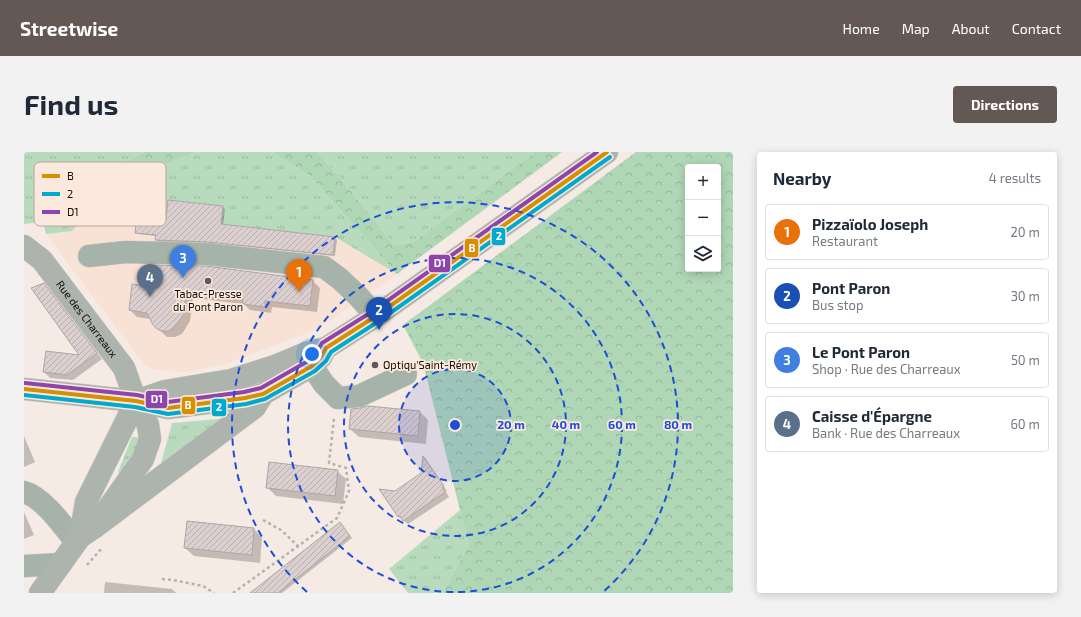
<!DOCTYPE html>
<meta charset="utf-8">
<style>
:root{--surface:#fff;--page:#f2f2f3;--text:#1f2937;--muted:#747a83;--line:#e0e1e3;--accent:#635853}
body{margin:0;font-family:"Exo 2",sans-serif;background:var(--page);color:var(--text)}
.controls{position:absolute;right:12px;top:12px;display:grid;overflow:hidden;border-radius:4px;box-shadow:0 2px 10px #0003}
.controls button{width:36px;height:36px;display:grid;place-items:center;padding:0;border:0;border-bottom:1px solid var(--line);background:var(--surface);color:var(--text);font:20px sans-serif}
.you{position:absolute;left:288px;top:202px;width:14px;height:14px;margin:-10px;border:3px solid #fff;border-radius:50%;background:#1a73e8;box-shadow:0 0 0 6px #1a73e833}
.badge{display:grid;place-items:center;width:26px;height:26px;border-radius:50%;background:var(--accent);color:#fff;font-size:13px;font-weight:700}
.pin{position:absolute;translate:-50% -33px;filter:drop-shadow(0 1px 2px #0008)}
.pin::after{content:'';position:absolute;top:21px;width:14px;height:12px;background:inherit;clip-path:polygon(0 0,100% 0,50% 100%)}
.list{margin:0;padding:0;list-style:none}
h2{display:flex;justify-content:space-between;align-items:center;height:52px;margin:0;padding:0 16px;font-size:17px}
h2 small{font-size:13px;font-weight:400;color:var(--muted)}
.list li{display:grid;grid-template-columns:26px 1fr auto;gap:12px;align-items:center;box-sizing:border-box;height:56px;margin:0 8px 8px;padding:0 8px;border:1px solid var(--line);border-radius:4px}
.list b{display:block;font-size:15px;white-space:nowrap}
.list p{margin:0;font-size:13px;white-space:nowrap;color:var(--muted)}
.list em{font-size:13px;font-style:normal;color:var(--muted)}
.icon{flex:none;width:22px;height:22px;fill:none;stroke:currentColor;stroke-width:2;stroke-linecap:round;stroke-linejoin:round}
.map{position:relative;flex:none;width:709px;height:441px;overflow:hidden;border-radius:4px}
header{display:flex;align-items:center;gap:24px;box-sizing:border-box;height:56px;padding:0 20px;background:var(--accent);color:#fff}
header strong{font-size:19px}
nav{display:flex;gap:22px;margin-inline-start:auto;font-size:14px}
.intro{display:flex;align-items:center;justify-content:space-between;box-sizing:border-box;height:96px;padding:0 24px}
h1{margin:0;font-size:28px}
.button{padding:10px 18px;border-radius:4px;background:var(--accent);color:#fff;font-size:14px;font-weight:700}
main{display:flex;gap:24px;padding:0 24px}
aside{flex:1;background:var(--surface);border-radius:4px;box-shadow:0 2px 10px #0003}
.map>svg:first-child{display:block}
.built{fill:#f8e2d5}
.grass{fill:url(#grass-tufts)}
.forest{fill:url(#forest-crowns);fill-rule:evenodd}
.shadow{fill:#0003}
.building{fill:url(#building-hatch);stroke:#b0a5a5}
.lines{fill:none;stroke-linecap:round;stroke-linejoin:round}
.minor-casing{stroke:#cfc7c2;stroke-width:23}
.major-casing{stroke:#cfc7c2;stroke-width:23}
.path{stroke:#b1b4ad;stroke-width:2.5;stroke-dasharray:3 3;stroke-linecap:butt}
.minor{stroke:#a6b3aa;stroke-width:22}
.major{stroke:#adb4ad;stroke-width:22}
.bus-1-casing{stroke:#fce9dd;stroke-width:7}
.bus-2-casing{stroke:#fce9dd;stroke-width:7}
.bus-3-casing{stroke:#fce9dd;stroke-width:7}
.bus-1{stroke:#d58f01;stroke-width:4}
.bus-2{stroke:#00a9ce;stroke-width:4}
.bus-3{stroke:#8e44ad;stroke-width:4}
.ring{fill:none;stroke:#1d4ed8;stroke-width:2;stroke-dasharray:7 5}
.poi-dot{fill:#635853;stroke:#fce9dd;stroke-width:1.5}
.labels{text-anchor:middle;stroke-width:3.5;stroke-linejoin:round;paint-order:stroke}
.poi-label{font-size:11px;fill:#140a05;stroke:#fce9dd}
.street-label{font-size:11px;fill:#140a05;stroke:#fce9dd}
.key{fill:#fce9dd;stroke:#b6a69c;stroke-width:1}
.key-label{font-size:11px;fill:#140a05}
.centre{fill:#1d4ed8;stroke:#fce9dd;stroke-width:2}
.ring-label{font-size:12px;text-anchor:middle;font-weight:bold;fill:#1d4ed8;stroke:#fce9dd;stroke-width:3.5;stroke-linejoin:round;paint-order:stroke}
.line-badge{stroke:#fce9dd;stroke-width:1.5}
.badge-label{font-size:11px;text-anchor:middle;font-weight:bold;fill:#fff}
</style>
<header>
<strong>Streetwise</strong>
<nav><a>Home</a><a>Map</a><a>About</a><a>Contact</a></nav>
</header>
<div class="intro"><h1>Find us</h1><a class="button">Directions</a></div>
<main>
<div class="map">
<svg width="709" height="441" viewBox="0 0 709 441">
<defs>
<pattern id="grass-tufts" width="24" height="20" patternUnits="userSpaceOnUse"><rect width="24" height="20" fill="#b7dbbc"/><path d="M3 7l-1-3M5 7V3M7 7l1-3M15 17l-1-3M17 17v-4M19 17l1-3" fill="none" stroke="#9cbba0"/></pattern>
<pattern id="forest-crowns" width="20" height="18" patternUnits="userSpaceOnUse"><rect width="20" height="18" fill="#afd7b6"/><path d="M2 6a3 3 0 1 1 6 0M12 15a3 3 0 1 1 6 0" fill="none" stroke="#96b79b"/></pattern>
<pattern id="building-hatch" width="6" height="6" patternUnits="userSpaceOnUse"><rect width="6" height="6" fill="#dbcfcf"/><path d="M-1 1l2-2M0 6l6-6M5 7l2-2" fill="none" stroke="#bbb0b0"/></pattern>
</defs>
<rect width="100%" height="100%" fill="#f5eae4"/>
<polygon class="built" points="144,48 199,54 197,72 311,85 373,122 296,176 202,212 163,220 142,219 130,217 120,212 54,125 22,82 48,79 55,71 60,72 69,66 113,63"/>
<g class="grass">
<polygon points="0,0 121,0 104,8 48,50 82,37 172,0 248,0 285,23 373,122 311,85 197,72 199,54 144,48 142,66 113,63 69,66 60,72 55,71 48,79 22,82 19,70 0,72"/>
<polygon points="293,0 511,0 389,90 370,93 318,28"/>
<polygon points="206,266 137,319 137,311 148,271"/>
<polygon points="108,285 114,285 113,303 97,324 94,320"/>
<polygon points="436,358 445,392 419,441 384,441 365,417"/>
</g>
<g class="forest">
<polygon points="121,0 172,0 82,37 46,50 104,8"/>
<polygon points="248,0 293,0 318,28 370,93 389,90 511,0 538,0 373,122 285,23"/>
<path d="M612,0H709V441H419L445,392L436,358L399,211L379,173ZM664,15H694V117H664Z"/>
</g>
<g class="shadow">
<polygon points="144,49 199,55 201,57 199,74 311,86 313,88 311,104 187,91 134,90 132,88 133,84 114,82 112,80 142,68"/>
<polygon points="182,115 289,129 296,136 293,160 248,155 247,161 226,158 220,152 169,146 166,169 158,182 151,185 143,185 132,175 126,167 113,165 106,158 126,136"/>
<polygon points="19,132 25,138 78,207 49,228 26,226 20,220 57,204"/>
<polygon points="396,260 404,268 402,292 335,285 326,277"/>
<polygon points="0,284 11,310 0,315"/>
<polygon points="400,306 403,309 423,339 422,340 425,345 384,372 375,365 357,338 371,340 398,322"/>
<polygon points="313,319 322,327 319,352 252,344 244,336"/>
<polygon points="0,360 10,383 0,387"/>
<polygon points="318,374 328,386 258,441 228,441"/>
<polygon points="230,377 238,386 236,411 170,404 161,396"/>
<polygon points="81,430 148,437 152,441 80,441"/>
</g>
<g class="building">
<polygon points="144,48 199,54 197,72 311,85 309,103 184,90 131,88 132,83 111,81 113,63 142,66"/>
<polygon points="128,113 182,114 289,128 286,154 241,149 241,155 219,152 219,147 162,140 160,162 149,177 144,179 138,179 133,177 129,173 123,161 105,158 108,132 125,135"/>
<polygon points="20,131 73,201 43,223 19,220 22,199 55,203 7,136"/>
<polygon points="344,254 396,259 394,284 325,277 327,257 336,256"/>
<polygon points="399,304 420,334 418,335 421,340 379,369 376,364 374,365 355,337 371,339 397,321"/>
<polygon points="245,310 314,318 311,344 242,336"/>
<polygon points="163,369 230,376 228,403 160,396"/>
<polygon points="316,370 326,384 254,441 226,441"/>
</g>
<g class="lines">
<g class="minor-casing">
<g id="minor">
<polyline points="65,104 102,100 183,102 300,115 316,127 334,144 352,164"/>
<polyline points="288,214 300,232 314,246 335,244 382,222"/>
<path d="M0,340C19,345 40,375 52,390"/>
<polyline points="0,414 37,412"/>
</g>
</g>
<g class="major-casing">
<g id="major">
<path id="s1" d="M0,94L18,108L100,216L112,249L124,273L126,287L119,307L71,375"/>
<polyline points="0,237 112,249 144,256 221,246 239,242 288,214 297,205 300,199"/>
<polyline points="56,385 62,350 112,249 141,239 207,228 251,214 282,201 302,196 352,164 583,0"/>
<polyline points="16,441 56,385 71,375 231,255 239,242"/>
</g>
</g>
<g class="path">
<polyline points="239,368 257,378 274,394"/>
<polyline points="63,413 78,396"/>
<polyline points="138,427 149,428 179,434 190,441"/>
<polyline points="209,441 313,366 325,339 322,316 305,311 310,266"/>
</g>
<use href="#minor" class="minor"/>
<use href="#major" class="major"/>
<g class="bus-1-casing">
<polyline id="bus-1" points="0,237 112,249 144,256 221,246 239,242 288,214 297,205 302,196 352,164 583,0"/>
</g>
<g class="bus-2-casing">
<polyline id="bus-2" points="0,243 111,255 144,262 222,252 241,247 291,219 302,209 307,200 355,169 586,5"/>
</g>
<g class="bus-3-casing">
<polyline id="bus-3" points="1,231 113,243 144,250 220,240 237,236 284,209 292,201 298,191 349,159 573,0"/>
</g>
<use href="#bus-1" class="bus-1"/>
<use href="#bus-2" class="bus-2"/>
<use href="#bus-3" class="bus-3"/>
</g>
<circle cx="431" cy="273" r="56" fill="#1d4ed8" fill-opacity=".12"/>
<g class="ring">
<circle cx="431" cy="273" r="56"/>
<circle cx="431" cy="273" r="111"/>
<circle cx="431" cy="273" r="167"/>
<path d="M283 440A223 223 0 1 1 579 440"/>
</g>
<g class="poi-dot">
<circle cx="184" cy="129" r="4"/>
<circle cx="351" cy="213" r="4"/>
</g>
<g class="labels">
<g class="poi-label">
<text x="184" y="146">Tabac-Presse<tspan x="184" dy="13">du Pont Paron</tspan></text>
<text x="359" y="217" text-anchor="start">Optiqu'Saint-Rémy</text>
</g>
<g class="street-label">
<text dy="4" stroke="none"><textPath href="#s1" startOffset="97">Rue des Charreaux</textPath></text>
</g>
</g>
<rect x="10" y="10" width="132" height="64" rx="6" class="key"/>
<rect x="18" y="22" width="18" height="4" fill="#d58f01"/>
<rect x="18" y="40" width="18" height="4" fill="#00a9ce"/>
<rect x="18" y="58" width="18" height="4" fill="#8e44ad"/>
<g class="key-label">
<text x="43" y="28">B</text>
<text x="43" y="46">2</text>
<text x="43" y="64">D1</text>
</g>
<circle cx="431" cy="273" r="6" class="centre"/>
<g class="ring-label">
<text x="487" y="277">20 m</text>
<text x="542" y="277">40 m</text>
<text x="598" y="277">60 m</text>
<text x="654" y="277">80 m</text>
</g>
<g class="line-badge">
<rect x="467" y="75" width="15" height="19" rx="4" fill="#00a9ce"/>
<rect x="440" y="86" width="15" height="20" rx="4" fill="#d58f01"/>
<rect x="404" y="102" width="23" height="19" rx="4" fill="#8e44ad"/>
<rect x="121" y="238" width="23" height="19" rx="4" fill="#8e44ad"/>
<rect x="157" y="244" width="15" height="19" rx="4" fill="#d58f01"/>
<rect x="187" y="246" width="16" height="19" rx="4" fill="#00a9ce"/>
</g>
<g class="badge-label">
<text x="475" y="88">2</text>
<text x="448" y="100">B</text>
<text x="416" y="115">D1</text>
<text x="133" y="251">D1</text>
<text x="164" y="257">B</text>
<text x="195" y="259">2</text>
</g>
</svg>
<div class="controls">
<button>+</button>
<button>−</button>
<button><svg class="icon" aria-label="layers" viewBox="0 0 24 24"><path d="M12 4l9 5-9 5-9-5zM3 14l9 5 9-5"/></svg></button>
</div>
<div class="you"></div>
<div class="pin badge" style="left:275px;top:140px;background:#e8710a">1</div>
<div class="pin badge" style="left:355px;top:178px;background:#1a4fb4">2</div>
<div class="pin badge" style="left:159px;top:126px;background:#3f7fe0">3</div>
<div class="pin badge" style="left:126px;top:145px;background:#5c6f8a">4</div>
</div>
<aside>
<h2>Nearby<small>4 results</small></h2>
<ul class="list">
<li><span class="badge" style="background:#e8710a">1</span><div><b>Pizzaïolo Joseph</b><p>Restaurant</p></div><em>20 m</em></li>
<li><span class="badge" style="background:#1a4fb4">2</span><div><b>Pont Paron</b><p>Bus stop</p></div><em>30 m</em></li>
<li><span class="badge" style="background:#3f7fe0">3</span><div><b>Le Pont Paron</b><p>Shop · Rue des Charreaux</p></div><em>50 m</em></li>
<li><span class="badge" style="background:#5c6f8a">4</span><div><b>Caisse d'Épargne</b><p>Bank · Rue des Charreaux</p></div><em>60 m</em></li>
</ul>
</aside>
</main>
